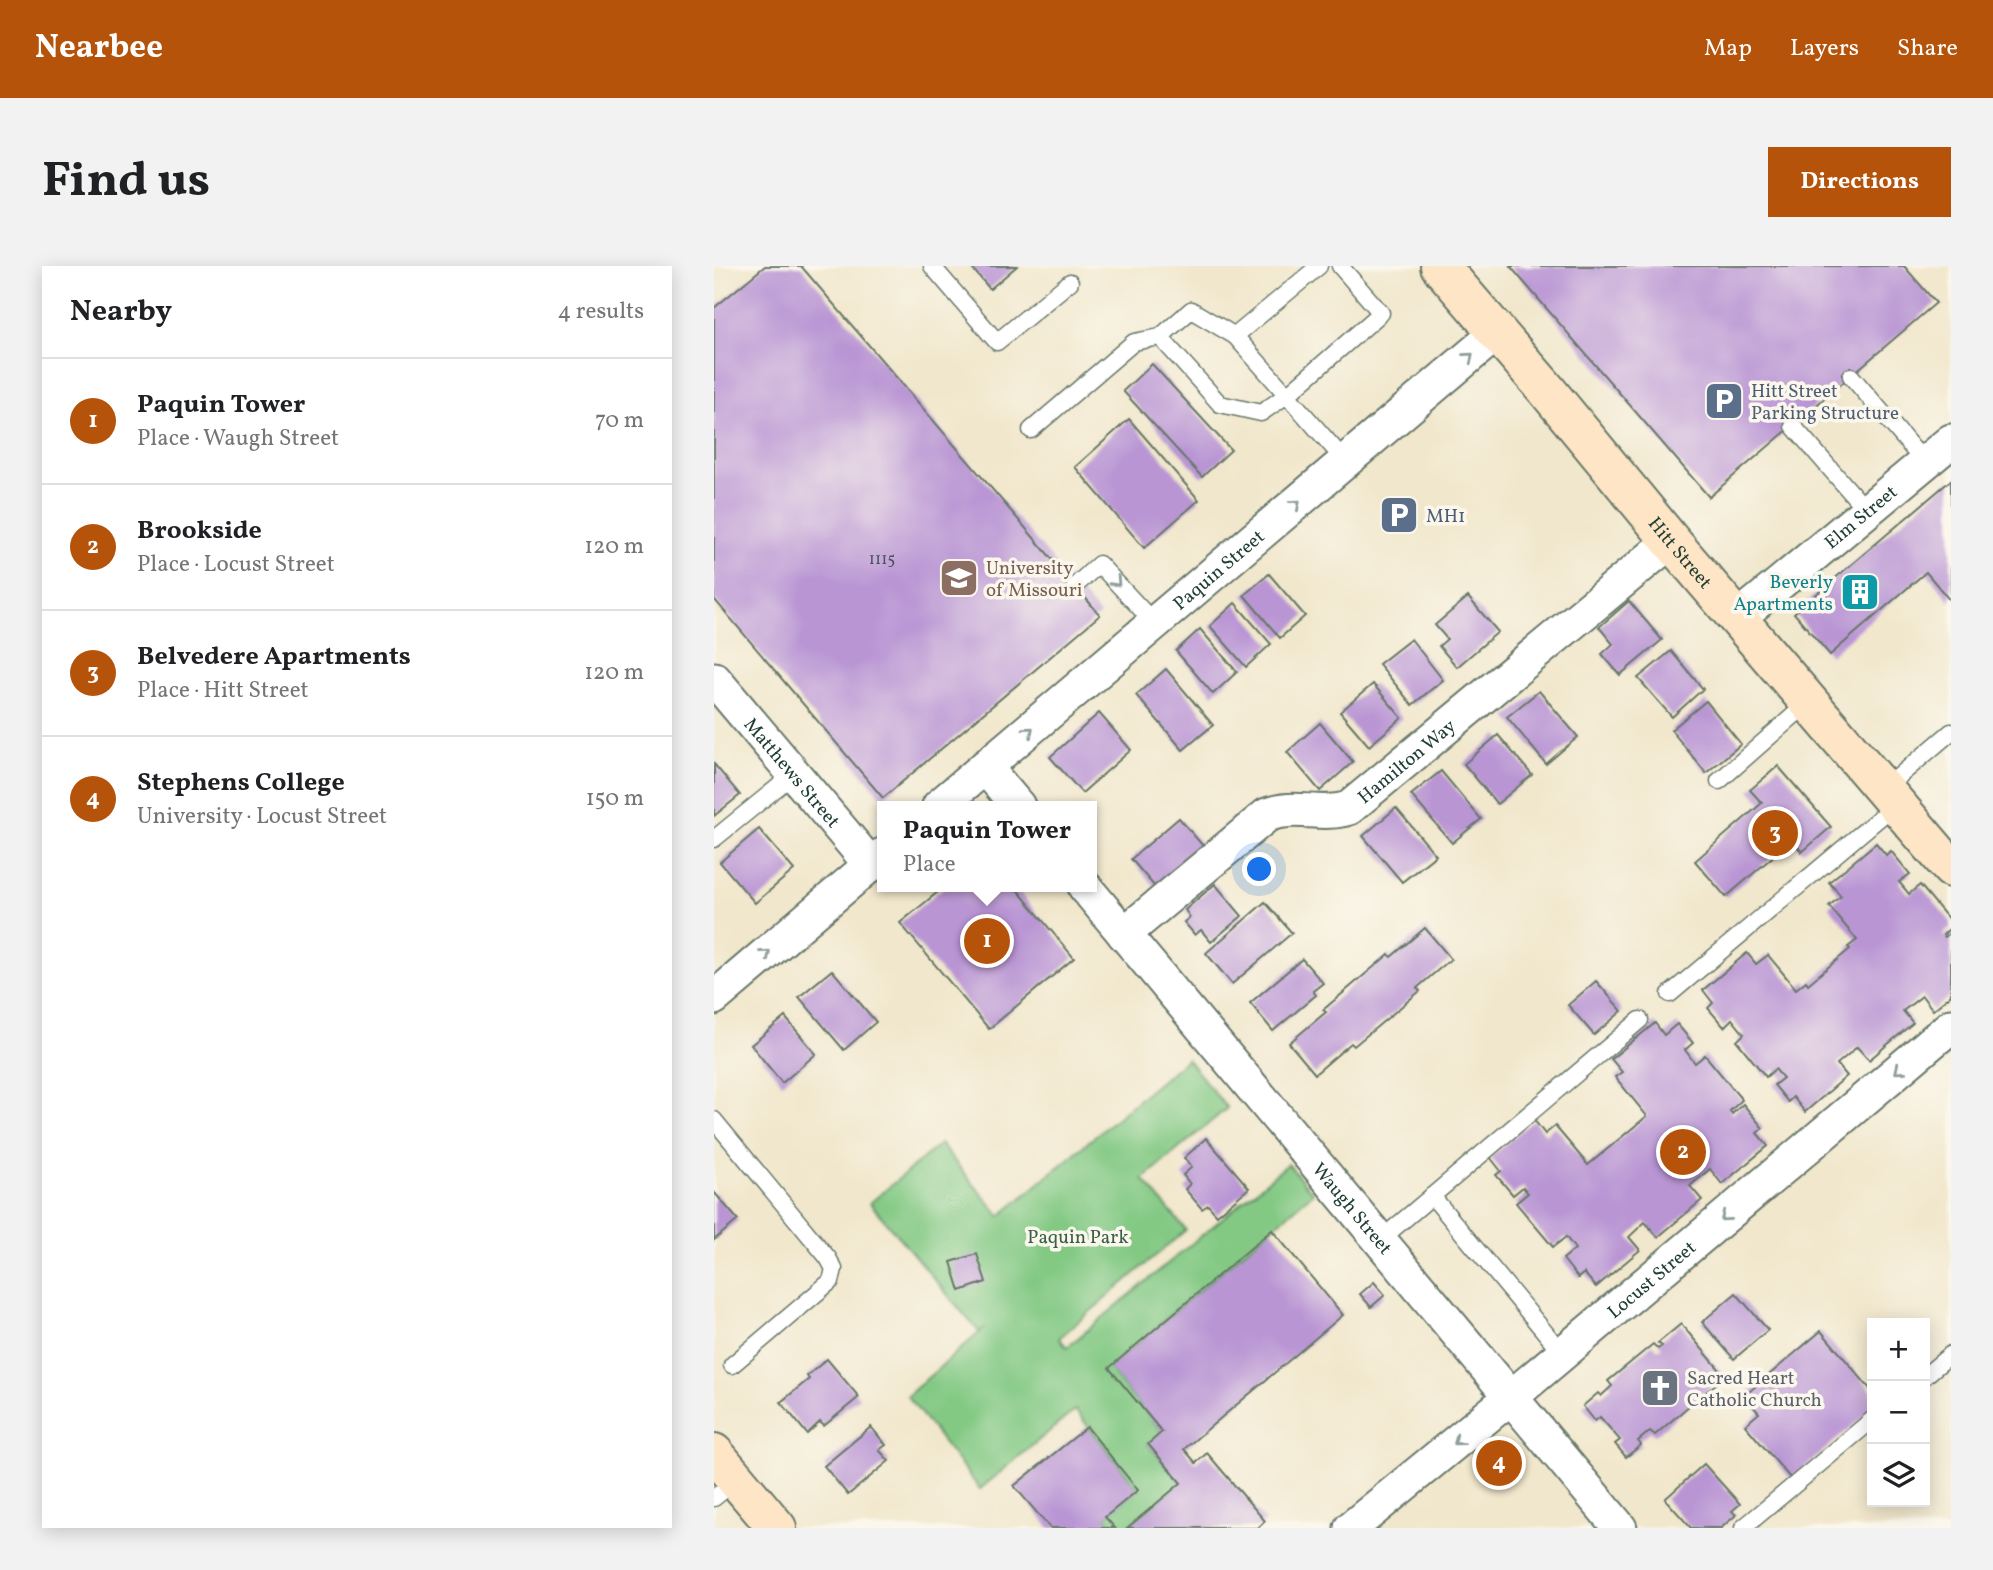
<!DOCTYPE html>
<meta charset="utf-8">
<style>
:root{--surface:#fff;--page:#f2f2f2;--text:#202124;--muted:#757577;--line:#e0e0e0;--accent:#b45309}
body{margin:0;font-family:Vollkorn,serif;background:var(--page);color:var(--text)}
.controls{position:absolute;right:21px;bottom:21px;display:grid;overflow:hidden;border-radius:0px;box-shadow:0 4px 18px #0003}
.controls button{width:63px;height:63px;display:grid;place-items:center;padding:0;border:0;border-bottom:2px solid var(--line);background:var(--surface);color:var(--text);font:35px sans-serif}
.you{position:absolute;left:546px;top:604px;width:24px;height:24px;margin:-18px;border:5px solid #fff;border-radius:50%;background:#1a73e8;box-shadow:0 0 0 10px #1a73e833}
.badge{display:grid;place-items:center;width:46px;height:46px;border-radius:50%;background:var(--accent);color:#fff;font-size:23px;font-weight:700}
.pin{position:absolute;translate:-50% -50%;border:4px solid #fff;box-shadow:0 2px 7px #0006}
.popup{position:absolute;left:163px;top:535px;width:220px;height:91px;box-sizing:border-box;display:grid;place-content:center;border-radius:0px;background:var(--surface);filter:drop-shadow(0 2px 5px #0005);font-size:23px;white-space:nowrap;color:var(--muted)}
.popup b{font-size:26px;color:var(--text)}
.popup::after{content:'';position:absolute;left:50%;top:100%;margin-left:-14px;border:14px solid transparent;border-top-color:var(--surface)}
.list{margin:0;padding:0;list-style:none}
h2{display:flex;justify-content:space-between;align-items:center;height:91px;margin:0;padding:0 28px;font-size:30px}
h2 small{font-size:23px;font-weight:400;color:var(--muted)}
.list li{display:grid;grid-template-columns:46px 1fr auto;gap:21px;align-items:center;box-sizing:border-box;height:126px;padding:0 28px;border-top:2px solid var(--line)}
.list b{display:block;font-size:26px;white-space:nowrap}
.list p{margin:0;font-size:23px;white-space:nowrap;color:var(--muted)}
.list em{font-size:23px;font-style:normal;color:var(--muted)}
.icon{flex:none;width:38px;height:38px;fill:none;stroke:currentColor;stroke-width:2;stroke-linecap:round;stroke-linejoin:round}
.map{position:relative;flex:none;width:1237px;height:1262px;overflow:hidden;border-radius:0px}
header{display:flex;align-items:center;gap:42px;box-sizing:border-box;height:98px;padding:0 35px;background:var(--accent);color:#fff}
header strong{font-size:33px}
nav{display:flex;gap:38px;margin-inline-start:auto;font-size:24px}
.intro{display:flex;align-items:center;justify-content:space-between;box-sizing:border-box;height:168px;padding:0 42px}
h1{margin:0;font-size:49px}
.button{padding:18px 32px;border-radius:0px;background:var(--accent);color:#fff;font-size:24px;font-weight:700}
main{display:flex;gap:42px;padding:0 42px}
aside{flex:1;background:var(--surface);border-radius:0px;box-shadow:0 4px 18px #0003}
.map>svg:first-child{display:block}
.green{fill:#83c984;stroke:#51835c;stroke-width:2}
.building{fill:#b995d4}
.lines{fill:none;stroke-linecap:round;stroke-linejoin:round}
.lane-casing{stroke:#687869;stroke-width:19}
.street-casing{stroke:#687869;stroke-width:37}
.secondary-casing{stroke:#687869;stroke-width:42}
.lane{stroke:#fff;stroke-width:16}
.street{stroke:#fff;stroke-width:33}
.secondary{stroke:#fde5c5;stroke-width:38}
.oneway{stroke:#8f9e9a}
.labels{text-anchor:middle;stroke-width:7;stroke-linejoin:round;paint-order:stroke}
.number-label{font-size:16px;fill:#46535c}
.service-label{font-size:19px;fill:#4e5e75;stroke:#fbf7ec;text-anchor:start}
.street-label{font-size:19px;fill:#1f3d34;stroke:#fbf7ec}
.education-label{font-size:19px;fill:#785e54;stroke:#fbf7ec;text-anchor:start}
.culture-label{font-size:19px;fill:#0d838f;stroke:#fbf7ec;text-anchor:end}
.park-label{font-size:19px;fill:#386048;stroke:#fbf7ec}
.worship-label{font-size:19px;fill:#5b616d;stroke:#fbf7ec;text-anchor:start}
</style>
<header>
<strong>Nearbee</strong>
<nav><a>Map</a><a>Layers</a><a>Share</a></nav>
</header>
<div class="intro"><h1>Find us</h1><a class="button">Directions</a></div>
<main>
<aside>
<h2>Nearby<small>4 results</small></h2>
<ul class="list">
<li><span class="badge">1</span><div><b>Paquin Tower</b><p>Place · Waugh Street</p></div><em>70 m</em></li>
<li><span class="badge">2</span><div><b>Brookside</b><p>Place · Locust Street</p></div><em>120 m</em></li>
<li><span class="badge">3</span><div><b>Belvedere Apartments</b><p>Place · Hitt Street</p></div><em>120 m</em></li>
<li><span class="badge">4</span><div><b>Stephens College</b><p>University · Locust Street</p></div><em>150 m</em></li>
</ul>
</aside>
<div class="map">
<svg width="1237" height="1262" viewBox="0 0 1237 1262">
<rect width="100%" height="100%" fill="#fbf7ec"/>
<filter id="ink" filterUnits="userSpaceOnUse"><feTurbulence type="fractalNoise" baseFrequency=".0143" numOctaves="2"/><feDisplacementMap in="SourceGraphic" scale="14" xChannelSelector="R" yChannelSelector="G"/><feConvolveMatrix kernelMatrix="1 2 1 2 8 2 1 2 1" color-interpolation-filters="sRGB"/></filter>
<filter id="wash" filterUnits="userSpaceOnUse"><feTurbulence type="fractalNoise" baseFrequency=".00686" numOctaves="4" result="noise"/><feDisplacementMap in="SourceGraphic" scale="28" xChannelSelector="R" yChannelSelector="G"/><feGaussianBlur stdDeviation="1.57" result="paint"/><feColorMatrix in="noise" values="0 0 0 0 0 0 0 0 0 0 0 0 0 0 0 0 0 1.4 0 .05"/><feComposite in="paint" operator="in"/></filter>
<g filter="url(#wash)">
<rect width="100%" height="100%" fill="#f1e7cc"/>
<polygon class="green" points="473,793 513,842 429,913 472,964 345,1072 353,1081 574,898 599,927 395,1102 448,1166 434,1178 467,1217 413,1262 401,1262 391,1251 424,1223 361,1144 266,1223 193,1130 272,1061 265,1066 156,937 226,878 286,950"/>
<g id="blocks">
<g class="building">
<polygon points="51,0 87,0 386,349 169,532 0,333 0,42"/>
<polygon points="256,0 303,0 276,23"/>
<polygon points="796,0 1190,0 1222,37 995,231"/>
<polygon points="438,98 517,184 488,211 409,125"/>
<polygon points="415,153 485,234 430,282 361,201"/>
<polygon points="1237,214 1237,336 1212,306 1116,389 1080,347"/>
<polygon points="555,308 591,350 566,372 530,329"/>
<polygon points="754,331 784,366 743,401 725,380 733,373 721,359"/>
<polygon points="915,335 948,374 906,409 888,388 899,378 885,361"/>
<polygon points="521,337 557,378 532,401 496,360"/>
<polygon points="486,363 523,406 499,428 462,385"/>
<polygon points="697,373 729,414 698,439 665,398"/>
<polygon points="957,385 989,423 958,451 924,412"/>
<polygon points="452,403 499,459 469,484 422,429"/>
<polygon points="659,418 688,452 655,480 626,446"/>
<polygon points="825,425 864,471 832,498 793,451"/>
<polygon points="992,435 1027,478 992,507 957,464"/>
<polygon points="385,447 417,484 368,527 336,491"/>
<polygon points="606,457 639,496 606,525 573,486"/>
<polygon points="784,469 818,509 783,538 750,498"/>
<polygon points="0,498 26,529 0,550"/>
<polygon points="1064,500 1117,561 1088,586 1078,574 1012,631 981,595 1048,537 1036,524"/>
<polygon points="727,505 767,553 738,577 697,529"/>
<polygon points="682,542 722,589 688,616 649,570"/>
<polygon points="465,552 489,580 441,621 417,593"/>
<polygon points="45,563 80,604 41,637 6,596"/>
<polygon points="1162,577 1172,589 1177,585 1196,608 1185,616 1195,628 1206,619 1237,656 1237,661 1229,669 1231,671 1237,666 1237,729 1219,744 1208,730 1189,745 1199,757 1155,794 1143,781 1123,798 1133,810 1091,846 1079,831 1074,836 1060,819 1069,812 1061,803 1052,811 1023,775 1030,768 1018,753 1010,761 994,742 999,737 989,724 1033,687 1042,698 1054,689 1082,723 1092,715 1094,718 1136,683 1134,681 1143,674 1115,640 1127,630 1115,616"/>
<polygon points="501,618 528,650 497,676 487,664 481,669 470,656 476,651 471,644"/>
<polygon points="230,621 301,621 360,692 275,763 186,657"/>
<polygon points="551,636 578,667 518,718 492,687"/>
<polygon points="711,662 737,693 703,722 706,725 640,780 637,777 601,808 575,777 612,746 609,744 675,688 677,691"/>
<polygon points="588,693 609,717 599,725 602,729 559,765 536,737"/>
<polygon points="118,704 162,756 130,784 85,731"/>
<polygon points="882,715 908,745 880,769 854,739"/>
<polygon points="71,751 102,788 68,817 37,779"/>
<polygon points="941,757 950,769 963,758 979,777 971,784 981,797 991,789 1028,834 1016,845 1018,848 1029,838 1049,862 1043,867 1054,880 1008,918 996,903 976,920 988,934 944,971 931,956 915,971 926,984 882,1021 870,1007 864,1012 849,993 861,983 852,971 839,981 802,937 814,927 809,921 799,929 782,909 787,905 776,891 820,854 831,868 841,860 874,899 933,850 901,811 908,806 897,793"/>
<polygon points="492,872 535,922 503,949 494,939 488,943 471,923 476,918 469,909 478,901 470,892"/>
<polygon points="0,926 24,954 0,974"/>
<polygon points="558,964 629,1049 470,1183 482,1197 493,1187 551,1255 544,1262 413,1262 467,1217 434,1178 448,1166 395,1102"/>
<polygon points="263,988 272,1016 246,1025 237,996"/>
<polygon points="660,1016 671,1029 657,1041 646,1028"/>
<polygon points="1022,1027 1054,1064 1020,1093 988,1056"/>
<polygon points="967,1058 1011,1110 989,1129 985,1124 981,1128 984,1132 941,1169 936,1165 924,1175 927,1179 912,1191 901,1178 906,1174 886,1151 881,1155 869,1140 884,1127 887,1130 898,1120 894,1115 939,1078 944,1083 948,1080 944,1077"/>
<polygon points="1107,1065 1158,1125 1158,1143 1077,1213 1031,1159 1045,1147 1030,1130"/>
<polygon points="113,1093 145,1131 110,1160 106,1156 93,1168 67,1136 95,1113 93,1110"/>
<polygon points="157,1161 172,1179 165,1184 175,1195 134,1229 110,1200"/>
<polygon points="373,1161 424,1224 391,1251 401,1262 336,1262 300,1220"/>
<polygon points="990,1198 1026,1238 1018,1245 1022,1249 1007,1262 977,1262 951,1233"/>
</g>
</g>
</g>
<g filter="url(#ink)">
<use href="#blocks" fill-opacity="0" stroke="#687869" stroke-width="2"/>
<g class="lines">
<g class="lane-casing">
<g id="lane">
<polyline points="218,0 283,76 356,16"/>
<polyline points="626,0 667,47 573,129 547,147 506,138 446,71 477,44 521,70 632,196"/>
<polyline points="521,70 605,0"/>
<polyline points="1137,110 1211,197"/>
<polyline points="1079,160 1153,245"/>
<polyline points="317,164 420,76 446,71"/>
<polyline points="361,320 385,298 441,358"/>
<polyline points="1005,515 1095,436"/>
<polyline points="1170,523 1237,466"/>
<polyline points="0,573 80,508"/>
<polyline points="956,728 1182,538"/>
<polyline points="0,854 114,992 120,1003 117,1015 18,1099"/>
<polyline points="718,930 849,1088"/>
<polyline points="666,974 926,754"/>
<polyline points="1211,1110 1237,1088"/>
<polyline points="0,1232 22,1214"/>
<polyline points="1029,1262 1158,1154"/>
</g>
</g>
<g class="street-casing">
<g id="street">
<path id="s1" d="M1024,352L1237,175"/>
<path id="s2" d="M0,413L157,599"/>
<polyline points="271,501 304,540"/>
<path id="s3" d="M225,540L784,66"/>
<path id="s4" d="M371,621L906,1262"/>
<path id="s5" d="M410,668L553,549C580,538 608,551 635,542L957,275"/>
<polyline points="0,732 168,589"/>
<path id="s6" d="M637,1262L797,1131L1237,760"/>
</g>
</g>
<g class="secondary-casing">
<g id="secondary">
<path id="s7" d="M726,0L831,122L957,275L1237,602"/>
<polyline points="0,1187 63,1262"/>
</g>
</g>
<use href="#lane" class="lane"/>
<use href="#street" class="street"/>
<use href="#secondary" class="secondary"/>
</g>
<defs><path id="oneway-chevron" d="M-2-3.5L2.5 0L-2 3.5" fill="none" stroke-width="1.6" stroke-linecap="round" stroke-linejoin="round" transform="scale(1.75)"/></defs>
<g class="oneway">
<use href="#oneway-chevron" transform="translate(755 91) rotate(-40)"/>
<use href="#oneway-chevron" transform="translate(582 238) rotate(-41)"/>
<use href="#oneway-chevron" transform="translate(402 316) rotate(47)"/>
<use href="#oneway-chevron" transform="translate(315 465) rotate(-40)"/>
<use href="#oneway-chevron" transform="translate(52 688) rotate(-40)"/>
<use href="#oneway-chevron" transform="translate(1185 804) rotate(140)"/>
<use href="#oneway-chevron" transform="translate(1011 951) rotate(140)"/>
<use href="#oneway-chevron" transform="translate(744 1175) rotate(141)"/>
</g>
</g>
<defs>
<g id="parking-square" transform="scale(2.0125)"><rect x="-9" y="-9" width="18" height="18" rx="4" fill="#5c6f8a" stroke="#fbf7ec"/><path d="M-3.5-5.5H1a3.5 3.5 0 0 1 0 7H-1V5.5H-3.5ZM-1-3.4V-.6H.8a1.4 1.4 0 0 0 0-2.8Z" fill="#fff"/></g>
<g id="university-square" transform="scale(2.0125)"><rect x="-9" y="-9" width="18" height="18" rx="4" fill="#8d6e63" stroke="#fbf7ec"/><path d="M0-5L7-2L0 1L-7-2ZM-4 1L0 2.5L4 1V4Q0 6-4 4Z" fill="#fff"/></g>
<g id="building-square" transform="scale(2.0125)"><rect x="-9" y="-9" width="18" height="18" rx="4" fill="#0f9aa8" stroke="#fbf7ec"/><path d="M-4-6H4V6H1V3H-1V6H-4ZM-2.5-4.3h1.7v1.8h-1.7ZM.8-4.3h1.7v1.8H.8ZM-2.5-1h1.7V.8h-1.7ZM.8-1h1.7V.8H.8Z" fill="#fff"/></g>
<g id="church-square" transform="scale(2.0125)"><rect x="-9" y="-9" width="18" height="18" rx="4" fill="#6b7280" stroke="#fbf7ec"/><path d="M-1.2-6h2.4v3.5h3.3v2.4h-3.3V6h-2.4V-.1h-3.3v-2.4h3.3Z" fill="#fff"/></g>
</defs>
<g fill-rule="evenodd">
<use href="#parking-square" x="1010" y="135"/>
<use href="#parking-square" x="685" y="249"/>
<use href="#university-square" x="245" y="312"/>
<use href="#building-square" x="1146" y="326"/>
<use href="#church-square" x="946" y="1122"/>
</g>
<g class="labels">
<g class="number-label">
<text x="168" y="298">1115</text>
</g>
<g class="service-label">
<text x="1037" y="131">Hitt Street<tspan x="1037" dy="22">Parking Structure</tspan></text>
<text x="712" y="256">MH1</text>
</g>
<g class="street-label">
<text dy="7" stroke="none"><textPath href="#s1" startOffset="159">Elm Street</textPath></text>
<text dy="7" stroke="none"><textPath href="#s7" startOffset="374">Hitt Street</textPath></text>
<text dy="7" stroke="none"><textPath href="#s3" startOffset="366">Paquin Street</textPath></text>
<text dy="7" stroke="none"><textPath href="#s5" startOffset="343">Hamilton Way</textPath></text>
<text dy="7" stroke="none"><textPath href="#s2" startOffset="122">Matthews Street</textPath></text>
<text dy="7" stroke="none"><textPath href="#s4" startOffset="418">Waugh Street</textPath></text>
<text dy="7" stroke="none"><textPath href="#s6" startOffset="390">Locust Street</textPath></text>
</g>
<g class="education-label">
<text x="272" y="308">University<tspan x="272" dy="22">of Missouri</tspan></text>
</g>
<g class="culture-label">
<text x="1119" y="322">Beverly<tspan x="1119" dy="22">Apartments</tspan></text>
</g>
<g class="park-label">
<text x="364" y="977">Paquin Park</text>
</g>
<g class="worship-label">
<text x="973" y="1118">Sacred Heart<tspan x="973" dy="22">Catholic Church</tspan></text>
</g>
</g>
</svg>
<div class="controls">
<button>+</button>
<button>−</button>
<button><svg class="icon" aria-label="layers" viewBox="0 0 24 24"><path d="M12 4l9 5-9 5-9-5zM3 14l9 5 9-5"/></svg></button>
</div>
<div class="you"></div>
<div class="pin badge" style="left:273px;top:675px">1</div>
<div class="popup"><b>Paquin Tower</b>Place</div>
<div class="pin badge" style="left:969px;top:886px">2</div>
<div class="pin badge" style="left:1061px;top:567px">3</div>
<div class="pin badge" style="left:785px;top:1197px">4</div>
</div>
</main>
